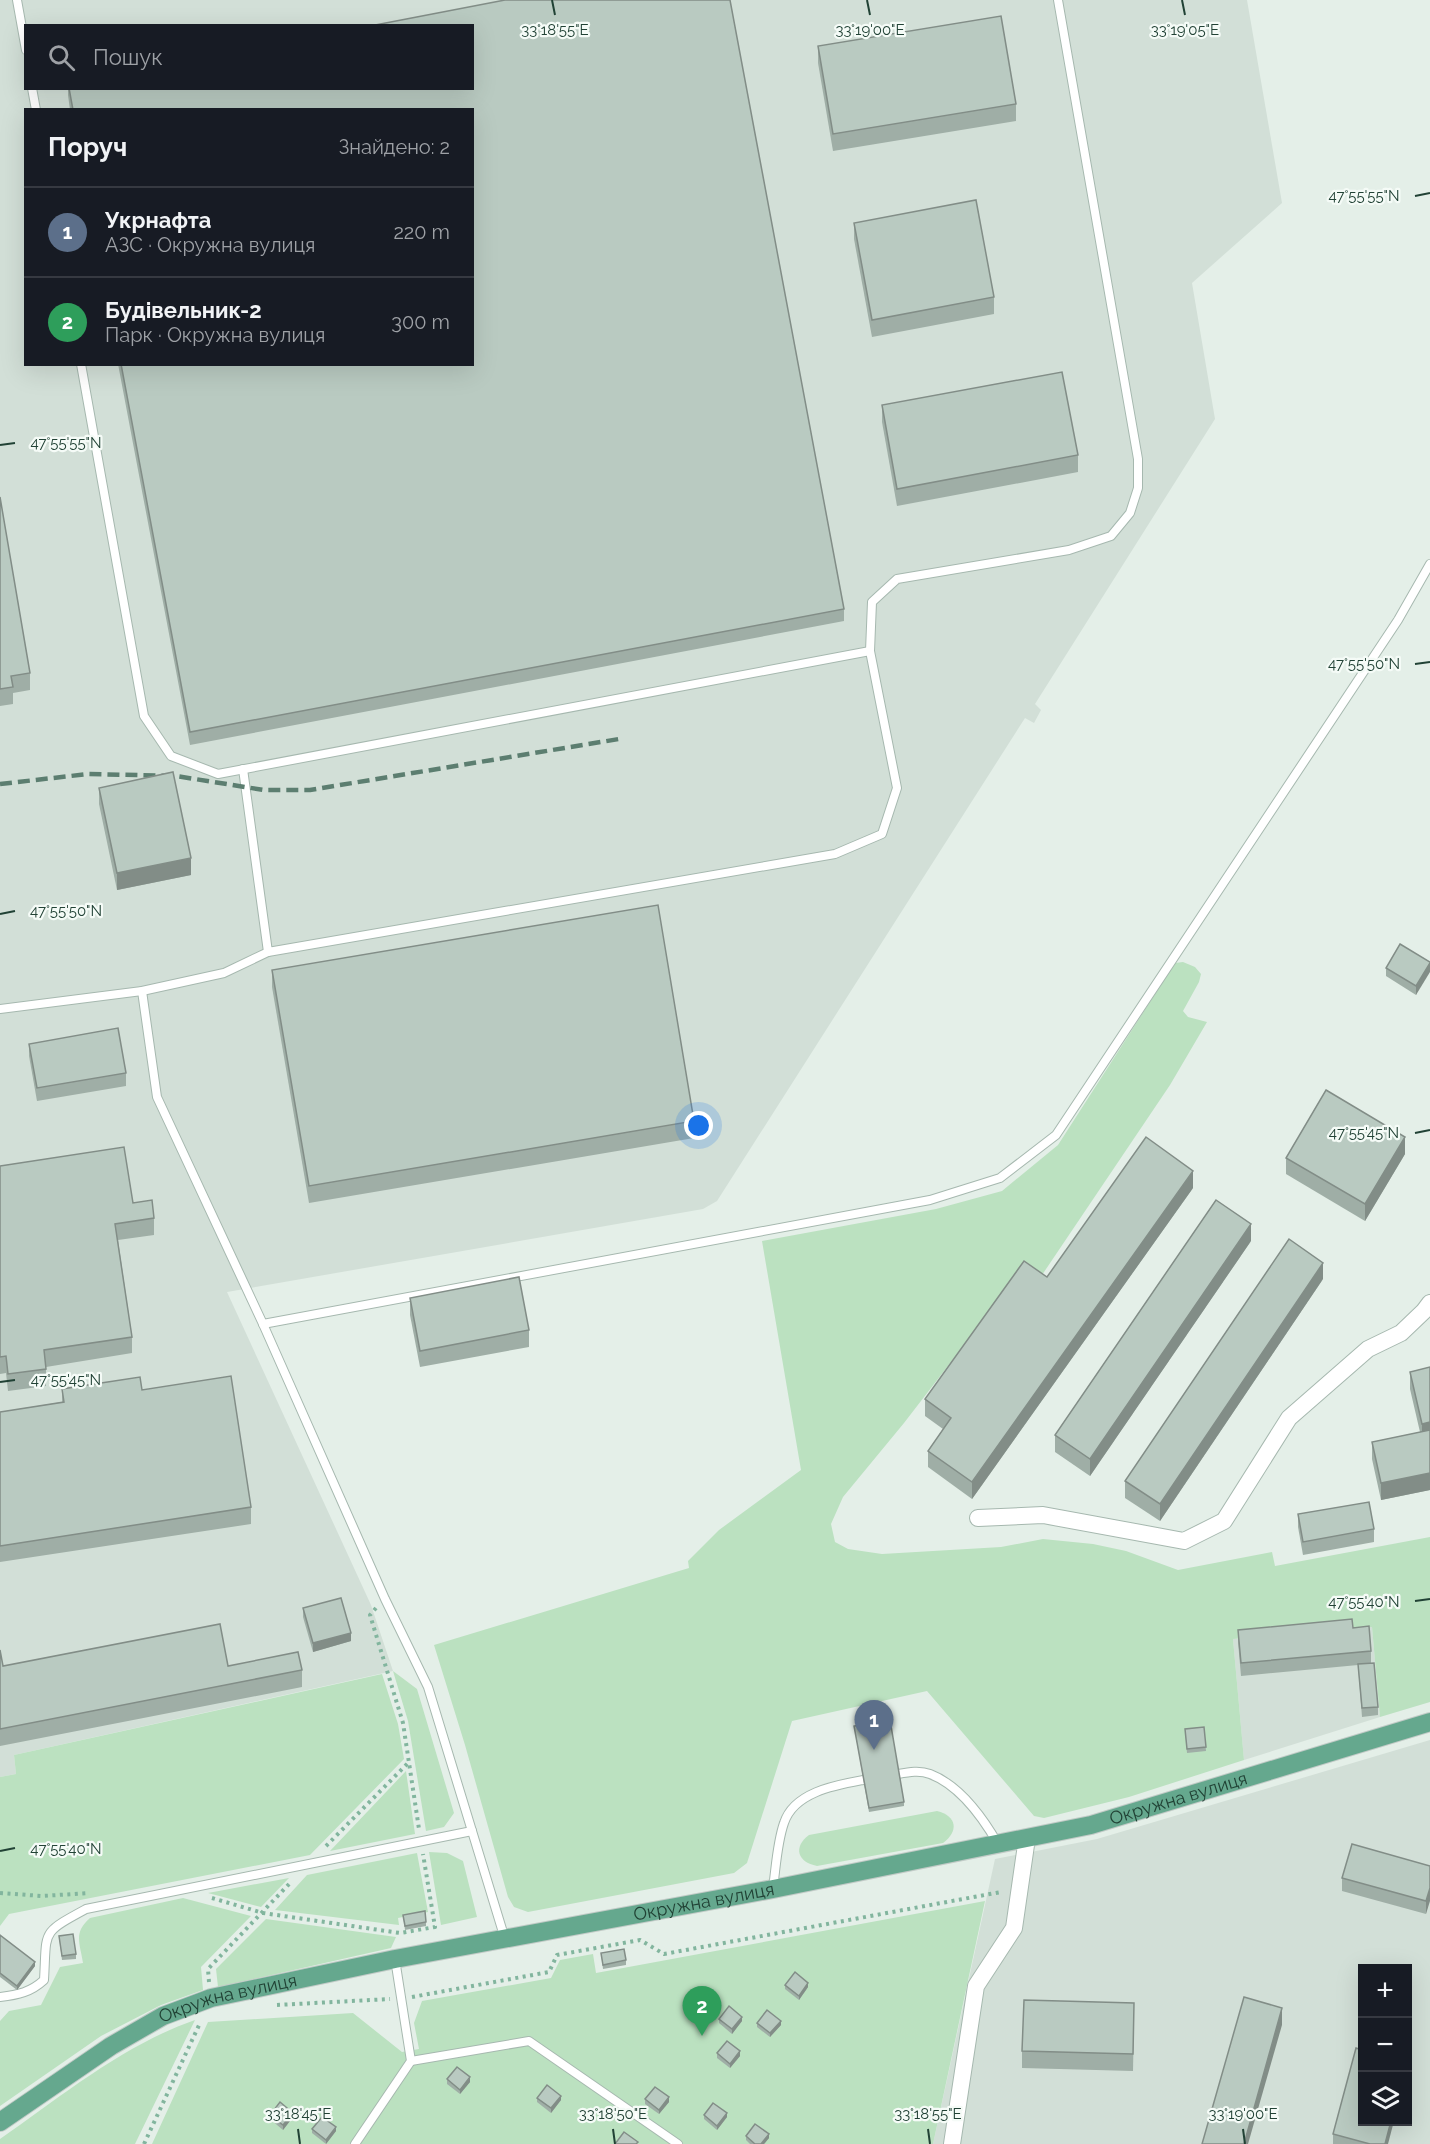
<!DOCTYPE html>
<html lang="uk">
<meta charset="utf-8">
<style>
:root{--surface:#171b24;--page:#20242c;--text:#f1f3f6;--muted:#9ea1a6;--line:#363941;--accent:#fe6653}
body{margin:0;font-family:Raleway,sans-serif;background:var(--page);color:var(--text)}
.controls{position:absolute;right:18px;bottom:18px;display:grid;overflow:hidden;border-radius:0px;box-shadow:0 6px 24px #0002}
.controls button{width:54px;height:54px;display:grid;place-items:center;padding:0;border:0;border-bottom:2px solid var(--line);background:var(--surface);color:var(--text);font:30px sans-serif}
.you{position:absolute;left:699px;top:1126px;width:21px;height:21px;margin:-15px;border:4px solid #fff;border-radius:50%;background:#1a73e8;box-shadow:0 0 0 9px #1a73e833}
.badge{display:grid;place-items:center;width:39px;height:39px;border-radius:50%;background:var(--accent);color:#fff;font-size:20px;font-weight:700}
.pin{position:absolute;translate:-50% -50px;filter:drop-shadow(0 2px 3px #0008)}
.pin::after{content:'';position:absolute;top:32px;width:21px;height:18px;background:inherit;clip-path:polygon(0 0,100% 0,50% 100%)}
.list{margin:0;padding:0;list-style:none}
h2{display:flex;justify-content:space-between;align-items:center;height:78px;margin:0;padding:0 24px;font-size:26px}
h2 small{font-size:20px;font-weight:400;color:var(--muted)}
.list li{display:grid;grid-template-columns:39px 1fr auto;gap:18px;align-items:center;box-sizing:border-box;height:90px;padding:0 24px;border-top:2px solid var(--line)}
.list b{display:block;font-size:22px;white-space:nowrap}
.list p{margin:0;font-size:20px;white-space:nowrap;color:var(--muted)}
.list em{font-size:20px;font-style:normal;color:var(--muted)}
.icon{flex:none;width:33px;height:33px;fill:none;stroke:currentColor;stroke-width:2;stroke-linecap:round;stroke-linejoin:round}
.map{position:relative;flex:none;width:1430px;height:2144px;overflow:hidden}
.search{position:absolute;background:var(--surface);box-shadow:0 6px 24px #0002;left:24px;top:24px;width:450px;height:66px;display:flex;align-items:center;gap:15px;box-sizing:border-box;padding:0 21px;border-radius:0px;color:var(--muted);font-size:22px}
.panel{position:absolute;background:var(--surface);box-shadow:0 6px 24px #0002;left:24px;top:108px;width:450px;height:258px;border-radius:0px}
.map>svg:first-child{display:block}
.built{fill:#d2dfd7;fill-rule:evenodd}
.green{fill:#bbe1c0}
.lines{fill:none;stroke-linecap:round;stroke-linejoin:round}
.service-casing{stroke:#a6b8af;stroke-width:10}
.minor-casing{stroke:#a6b8af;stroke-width:18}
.primary-casing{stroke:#c1cac6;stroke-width:20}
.path{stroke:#82b59e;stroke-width:4;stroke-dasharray:3 4.5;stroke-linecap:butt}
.service{stroke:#fff;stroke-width:8}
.minor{stroke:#fff;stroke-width:16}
.primary{stroke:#65a88e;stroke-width:18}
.rail{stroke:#5c7e70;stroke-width:4.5;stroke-dasharray:12 6;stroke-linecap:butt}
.wall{fill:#9faea6}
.shaded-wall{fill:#828d87}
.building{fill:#b9cac1;stroke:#828d87;stroke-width:1.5}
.ticks{fill:none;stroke:#214235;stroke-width:2}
.labels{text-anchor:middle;stroke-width:4.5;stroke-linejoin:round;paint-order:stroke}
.street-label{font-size:18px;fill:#214235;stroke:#f5fbf7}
.ticks-label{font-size:15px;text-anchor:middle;fill:#214235;stroke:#f5fbf7;stroke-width:4.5;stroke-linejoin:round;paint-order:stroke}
</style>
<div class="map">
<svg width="1430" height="2144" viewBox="0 0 1430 2144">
<rect width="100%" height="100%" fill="#e4efe8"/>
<g class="built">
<path d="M0,0H1247L1282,203L1192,283L1215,419L1035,704L1041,710L1034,723L1025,718L717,1201L703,1209L227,1292L371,1605L393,1671L14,1755L16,1774L0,1777ZM26,26H472V88H26ZM26,110H472V364H26Z"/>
<polygon points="1372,1627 1380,1717 1244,1760 1233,1639"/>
<path d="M1430,1740V2144H933L995,1859L1097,1839ZM1362,1968H1408V2122H1362Z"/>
</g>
<g class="green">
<polygon points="1183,962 1195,967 1201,974 1199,982 1183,1011 1188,1017 1207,1022 1170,1085 1042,1275 1025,1266 904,1423 843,1497 831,1524 835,1542 848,1549 882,1554 1001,1547 1043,1539 1093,1544 1126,1551 1178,1570 1272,1552 1275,1566 1430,1537 1430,1702 1380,1717 1372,1627 1233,1639 1244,1760 1129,1797 1044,1818 1034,1816 927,1691 792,1721 747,1863 734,1873 528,1912 514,1907 508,1897 465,1745 434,1645 689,1568 688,1561 719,1530 801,1470 762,1241 936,1209 1002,1191 1058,1145 1175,963"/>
<polygon points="393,1671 417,1689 454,1813 444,1827 426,1831 408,1721"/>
<polygon points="382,1674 398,1724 404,1759 310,1855 9,1914 0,1926 0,1777 16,1774 14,1755"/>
<polygon points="406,1771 415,1834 330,1851"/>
<path d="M937,1811C957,1816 959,1831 943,1843L817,1866C797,1862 793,1847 809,1835Z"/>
<polygon points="429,1852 447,1853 463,1861 477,1917 441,1925"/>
<polygon points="417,1853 428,1912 398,1918 399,1925 275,1910 307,1875"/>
<polygon points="289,1878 261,1907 208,1893"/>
<path d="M183,1898L251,1916L201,1967L203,1990L161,2005L101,2036L0,2106V2021L9,2011L41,2005L60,1967L83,1963C80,1943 73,1933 90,1918Z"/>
<polygon points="985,1901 933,2144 152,2144 208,2022 353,2013 402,2052 419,2049 414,2023 422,2001 551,1978 560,1960 593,1954 596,1973"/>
<polygon points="266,1919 396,1937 391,1948 218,1987 216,1969"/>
<path d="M195,2020L135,2144H0V2139C62,2096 123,2045 195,2020Z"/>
</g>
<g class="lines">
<g class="service-casing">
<g id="service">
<polyline points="17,0 26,50"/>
<polyline points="32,88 36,110"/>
<polyline points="81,364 144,716 171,756 218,774 870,651"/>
<polyline points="243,769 268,952 835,854 882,834 897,788 870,651 872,602 897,579 1069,550 1111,536 1130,513 1138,488 1138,459 1058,0"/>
<polyline points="142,991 157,1097 263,1324 385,1599 428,1687 505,1939"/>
<polyline points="0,1009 142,991 224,973 268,952"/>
<polyline points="263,1324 930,1200 1000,1178 1056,1135 1398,620 1430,564"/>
<path d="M898,1774C909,1772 920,1770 930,1774C959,1785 983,1818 998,1844"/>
<path d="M773,1888C776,1867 777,1843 784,1823C794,1792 836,1785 863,1780"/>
<path d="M0,1997C18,1995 31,1992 44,1980C47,1930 40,1934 86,1909L472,1831"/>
<polyline points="411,2061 529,2041 678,2144"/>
<polyline points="355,2144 411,2061 395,1959"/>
</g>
</g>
<g class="minor-casing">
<g id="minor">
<polyline points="978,1518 1043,1515 1184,1541 1224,1521 1289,1418 1368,1349 1401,1333 1424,1311 1430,1303"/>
<polyline points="952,2144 976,1986 1014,1928 1027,1838"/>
</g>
</g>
<g class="primary-casing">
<g id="primary">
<path id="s1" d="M0,2122L111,2046L163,2016L211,1998L395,1959L773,1889L1091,1825L1430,1722"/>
</g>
</g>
<g class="path">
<polyline points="376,1608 370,1615 403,1723 419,1829"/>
<polyline points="326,1846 409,1762"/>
<polyline points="0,1893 42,1896 89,1893"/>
<polyline points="212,1898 263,1913 400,1933 435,1927 423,1854"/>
<polyline points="209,1982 208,1969 291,1882"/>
<polyline points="412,1997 549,1972 557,1955 640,1940 664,1954 1001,1892"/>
<polyline points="277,2005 390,1999"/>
<polyline points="144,2144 200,2023"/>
</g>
<use href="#service" class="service"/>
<use href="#minor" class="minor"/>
<use href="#primary" class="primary"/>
<polyline class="rail" points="0,784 88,774 176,776 264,790 310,790 619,739"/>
</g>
<g class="wall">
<polygon points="818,46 1016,104 1016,121 833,151 818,63"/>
<polygon points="68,88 472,88 844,609 844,621 190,745 118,364 472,364 472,110 70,110 68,95"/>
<polygon points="854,223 994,297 994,314 872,337 854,239"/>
<polygon points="882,405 1078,455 1078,472 897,506 882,422"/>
<polygon points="0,497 30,673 30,690 13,693 13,704 0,706"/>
<polygon points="99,788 191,875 117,890 99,804"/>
<polygon points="1430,962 1416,995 1386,976 1386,968"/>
<polygon points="272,970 694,1121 694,1138 309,1203 272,987"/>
<polygon points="29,1044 126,1073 126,1086 37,1101 29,1056"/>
<polygon points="1405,1154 1365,1221 1286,1174 1286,1158"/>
<polygon points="0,1166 133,1203 154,1218 154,1235 118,1240 132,1337 132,1353 46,1367 46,1386 8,1391 6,1373 0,1374"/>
<polygon points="1193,1188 972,1499 928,1467 928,1451 943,1429 925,1416 925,1399 1047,1277"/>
<polygon points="1251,1241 1090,1476 1055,1452 1055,1435"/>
<polygon points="1323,1279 1160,1521 1125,1498 1125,1481"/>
<polygon points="410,1298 529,1330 529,1347 420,1367 410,1315"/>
<polygon points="1430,1367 1430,1490 1381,1500 1372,1459 1372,1442 1420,1432 1410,1389 1410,1372"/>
<polygon points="62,1389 142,1390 251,1507 251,1524 0,1562 0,1412 62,1402"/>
<polygon points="1298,1514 1374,1529 1374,1542 1303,1555 1298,1527"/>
<polygon points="303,1608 351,1641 313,1652 303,1617"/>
<polygon points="1353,1628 1371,1651 1371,1663 1378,1707 1378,1715 1362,1717 1358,1665 1241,1676 1238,1642 1238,1630"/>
<polygon points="0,1650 3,1666 228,1666 302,1670 302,1687 0,1746"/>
<polygon points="854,1726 904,1802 904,1806 869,1812"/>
<polygon points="1204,1727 1206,1751 1187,1753 1185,1729"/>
<polygon points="1430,1866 1426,1914 1342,1891 1342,1878"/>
<polygon points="403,1915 426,1922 426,1926 405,1930"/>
<polygon points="0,1935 35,1966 17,1990 0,1977"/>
<polygon points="59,1936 76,1954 76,1959 62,1960"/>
<polygon points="601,1953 626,1960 626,1965 603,1969"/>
<polygon points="785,1985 808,1987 799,2000 785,1989"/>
<polygon points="719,2019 742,2021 732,2034 719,2023"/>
<polygon points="1134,2020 1133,2071 1022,2068 1022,2051"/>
<polygon points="757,2023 781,2025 770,2037 757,2027"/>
<polygon points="717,2053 740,2056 730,2068 717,2058"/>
<polygon points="447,2079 470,2082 460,2094 447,2084"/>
<polygon points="537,2098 561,2100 551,2113 537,2102"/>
<polygon points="645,2099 669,2102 659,2114 645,2104"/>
<polygon points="270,2115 293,2117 283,2130 270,2119"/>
<polygon points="704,2115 727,2117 717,2130 704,2119"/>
<polygon points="312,2129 336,2131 326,2144 312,2133"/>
<polygon points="1333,2134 1388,2144 1333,2144"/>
<polygon points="746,2136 769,2138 764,2144 750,2144 746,2140"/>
</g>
<g class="shaded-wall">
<polygon points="191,858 191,875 117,890 117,873"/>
<polygon points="1430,963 1430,972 1416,995 1416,986"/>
<polygon points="1405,1137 1405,1154 1365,1221 1365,1204"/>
<polygon points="1193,1171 1193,1188 972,1499 972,1482"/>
<polygon points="1251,1224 1251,1241 1090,1476 1090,1459"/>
<polygon points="1323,1263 1323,1279 1160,1521 1160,1504"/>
<polygon points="1430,1422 1430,1439 1422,1441 1422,1424"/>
<polygon points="1430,1473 1430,1490 1381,1500 1381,1483"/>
<polygon points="351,1633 351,1641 313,1652 313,1643"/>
<polygon points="1430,1888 1430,1901 1426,1914 1426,1901"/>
<polygon points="35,1962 35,1966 17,1990 17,1986"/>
<polygon points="808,1983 808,1987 799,2000 799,1996"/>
<polygon points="1282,2008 1282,2025 1248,2144 1244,2144"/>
<polygon points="742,2017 742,2021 732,2034 732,2029"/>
<polygon points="781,2021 781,2025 770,2037 770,2033"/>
<polygon points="740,2051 740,2056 730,2068 730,2064"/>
<polygon points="470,2077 470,2082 460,2094 460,2090"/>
<polygon points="561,2096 561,2100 551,2113 551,2108"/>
<polygon points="669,2097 669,2102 659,2114 659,2110"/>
<polygon points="293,2113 293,2117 283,2130 283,2125"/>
<polygon points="727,2113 727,2117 717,2130 717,2126"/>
<polygon points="1391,2121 1394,2121 1388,2144 1385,2144"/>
<polygon points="336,2127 336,2131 326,2144 326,2140"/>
<polygon points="769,2134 769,2138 764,2144 761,2144"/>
</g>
<g class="building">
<polygon points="505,0 730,0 844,609 190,732 121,364 472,364 472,110 73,110 69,88 472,88 472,26 370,26"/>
<polygon points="1001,16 1016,104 833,134 818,46"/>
<polygon points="976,200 994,297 872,320 854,223"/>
<polygon points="1062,372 1078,455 897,489 882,405"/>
<polygon points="0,497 30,673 11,676 13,687 0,689"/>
<polygon points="173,772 191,858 117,873 99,788"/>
<polygon points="658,905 694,1121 309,1186 272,970"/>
<polygon points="1400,944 1430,962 1430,963 1416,986 1386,968"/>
<polygon points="118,1028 126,1073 37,1088 29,1044"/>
<polygon points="1326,1090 1405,1137 1365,1204 1286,1158"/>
<polygon points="1146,1137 1193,1171 972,1482 928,1451 951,1418 925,1399 1024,1261 1047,1277"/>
<polygon points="124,1147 133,1203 152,1200 154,1218 115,1224 132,1337 44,1350 46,1369 8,1374 6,1356 0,1357 0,1166"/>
<polygon points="1216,1200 1251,1224 1090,1459 1055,1435"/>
<polygon points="1289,1239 1323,1263 1160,1504 1125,1481"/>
<polygon points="519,1277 529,1330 420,1351 410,1298"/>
<polygon points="1430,1367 1430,1422 1422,1424 1410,1372"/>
<polygon points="231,1376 251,1507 0,1546 0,1412 64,1402 62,1389 140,1377 142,1390"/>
<polygon points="1430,1430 1430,1473 1381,1483 1372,1442"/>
<polygon points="1369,1502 1374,1529 1303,1542 1298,1514"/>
<polygon points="341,1598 351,1633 313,1643 303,1608"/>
<polygon points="1352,1619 1353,1628 1369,1626 1371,1651 1241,1663 1238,1630"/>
<polygon points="220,1624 228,1666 298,1652 302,1670 0,1729 0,1650 3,1666"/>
<polygon points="1374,1663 1378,1707 1362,1708 1358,1664"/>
<polygon points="890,1720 904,1802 869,1808 854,1726"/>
<polygon points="1204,1727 1206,1747 1187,1749 1185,1729"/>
<polygon points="1352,1844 1430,1866 1430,1888 1426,1901 1342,1878"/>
<polygon points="425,1911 426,1922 405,1926 403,1915"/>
<polygon points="73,1934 76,1954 62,1956 59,1936"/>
<polygon points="0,1935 35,1962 17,1986 0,1973"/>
<polygon points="624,1949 626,1960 603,1965 601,1953"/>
<polygon points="795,1972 808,1983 799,1996 785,1985"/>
<polygon points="1244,1997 1282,2008 1244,2144 1202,2144"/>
<polygon points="1024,2000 1134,2003 1133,2054 1022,2051"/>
<polygon points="729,2006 742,2017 732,2029 719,2019"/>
<polygon points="767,2010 781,2021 770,2033 757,2023"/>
<polygon points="727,2041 740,2051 730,2064 717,2053"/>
<polygon points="1356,2048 1362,2050 1362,2121 1391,2121 1385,2144 1370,2144 1333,2134"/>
<polygon points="457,2067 470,2077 460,2090 447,2079"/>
<polygon points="547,2085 561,2096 551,2108 537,2098"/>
<polygon points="655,2087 669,2097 659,2110 645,2099"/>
<polygon points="280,2102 293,2113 283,2125 270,2115"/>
<polygon points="713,2103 727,2113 717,2126 704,2115"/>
<polygon points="322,2117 336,2127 326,2140 312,2129"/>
<polygon points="755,2124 769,2134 761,2144 755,2144 746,2136"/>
<polygon points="624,2132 638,2142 636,2144 615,2144"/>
</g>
<path class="ticks" d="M552,0L555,15M867,0L870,15M1182,0L1185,15M1415,196L1430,193M0,445L15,443M1415,664L1430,662M0,914L15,911M1415,1133L1430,1130M0,1382L15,1380M1415,1601L1430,1599M0,1851L15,1848M298,2129L300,2144M613,2129L615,2144M928,2129L930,2144M1243,2129L1245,2144"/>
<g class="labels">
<g class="street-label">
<text dy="6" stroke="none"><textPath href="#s1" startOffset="1234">Окружна вулиця</textPath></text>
<text dy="6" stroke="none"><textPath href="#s1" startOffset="748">Окружна вулиця</textPath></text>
<text dy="6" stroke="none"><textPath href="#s1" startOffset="262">Окружна вулиця</textPath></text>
</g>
</g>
<g class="ticks-label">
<text x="1185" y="35">33°19'05"E</text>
<text x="555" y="35">33°18'55"E</text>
<text x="870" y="35">33°19'00"E</text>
<text x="1364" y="201">47°55'55"N</text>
<text x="66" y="448">47°55'55"N</text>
<text x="1364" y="669">47°55'50"N</text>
<text x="66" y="916">47°55'50"N</text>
<text x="1364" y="1138">47°55'45"N</text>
<text x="66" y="1385">47°55'45"N</text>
<text x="1364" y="1607">47°55'40"N</text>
<text x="66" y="1854">47°55'40"N</text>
<text x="298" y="2119">33°18'45"E</text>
<text x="613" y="2119">33°18'50"E</text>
<text x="928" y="2119">33°18'55"E</text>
<text x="1243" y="2119">33°19'00"E</text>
</g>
</svg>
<div class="controls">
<button>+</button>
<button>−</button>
<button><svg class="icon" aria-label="layers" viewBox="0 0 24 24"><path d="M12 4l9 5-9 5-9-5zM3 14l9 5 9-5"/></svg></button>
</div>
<div class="you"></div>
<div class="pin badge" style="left:874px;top:1750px;background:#5c6f8a">1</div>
<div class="pin badge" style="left:702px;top:2036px;background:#2e9e5b">2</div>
<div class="search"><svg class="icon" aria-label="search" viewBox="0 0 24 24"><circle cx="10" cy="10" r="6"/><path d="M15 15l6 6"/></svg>Пошук</div>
<section class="panel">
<h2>Поруч<small>Знайдено: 2</small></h2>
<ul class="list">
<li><span class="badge" style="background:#5c6f8a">1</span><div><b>Укрнафта</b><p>АЗС · Окружна вулиця</p></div><em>220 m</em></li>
<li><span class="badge" style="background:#2e9e5b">2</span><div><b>Будівельник-2</b><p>Парк · Окружна вулиця</p></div><em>300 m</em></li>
</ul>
</section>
</div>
